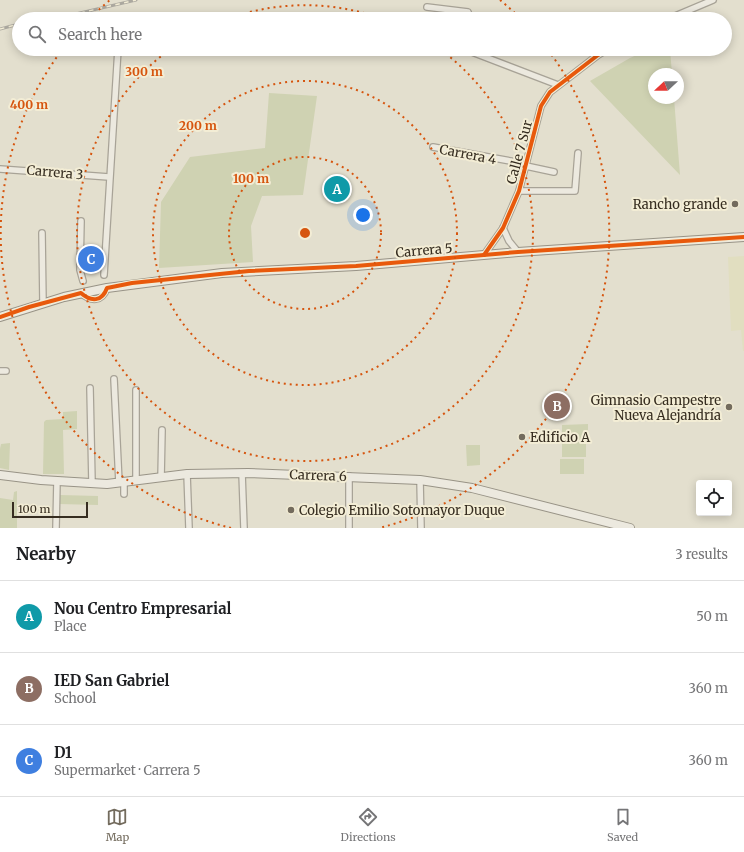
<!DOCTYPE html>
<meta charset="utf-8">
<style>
:root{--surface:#fff;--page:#f6f6f6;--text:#202124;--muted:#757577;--line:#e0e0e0;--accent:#736b5d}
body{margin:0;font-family:Merriweather,serif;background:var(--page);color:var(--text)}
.controls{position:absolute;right:12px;bottom:12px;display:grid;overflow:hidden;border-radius:4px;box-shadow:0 2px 10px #0003}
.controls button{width:36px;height:36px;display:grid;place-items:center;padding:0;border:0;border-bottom:1px solid var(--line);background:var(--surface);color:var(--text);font:20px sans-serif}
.compass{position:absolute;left:648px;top:68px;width:36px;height:36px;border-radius:50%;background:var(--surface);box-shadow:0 2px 10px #0003;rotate:248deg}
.scale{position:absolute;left:12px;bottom:10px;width:76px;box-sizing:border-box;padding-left:4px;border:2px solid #362d20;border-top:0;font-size:11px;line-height:14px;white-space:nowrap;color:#362d20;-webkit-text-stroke:3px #f3edd5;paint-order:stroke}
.you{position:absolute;left:363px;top:215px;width:14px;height:14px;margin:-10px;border:3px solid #fff;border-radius:50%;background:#1a73e8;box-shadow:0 0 0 6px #1a73e833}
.badge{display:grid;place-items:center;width:26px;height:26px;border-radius:50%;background:var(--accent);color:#fff;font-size:13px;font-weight:700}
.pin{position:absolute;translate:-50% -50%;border:2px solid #fff;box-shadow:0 1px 4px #0006}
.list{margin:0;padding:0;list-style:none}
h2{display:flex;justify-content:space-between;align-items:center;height:52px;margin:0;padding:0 16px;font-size:17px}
h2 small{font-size:13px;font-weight:400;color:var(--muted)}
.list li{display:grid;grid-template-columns:26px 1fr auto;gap:12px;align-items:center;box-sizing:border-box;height:72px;padding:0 16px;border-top:1px solid var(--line)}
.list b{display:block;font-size:15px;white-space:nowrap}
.list p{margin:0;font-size:13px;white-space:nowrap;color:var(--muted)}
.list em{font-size:13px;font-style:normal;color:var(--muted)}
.icon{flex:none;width:22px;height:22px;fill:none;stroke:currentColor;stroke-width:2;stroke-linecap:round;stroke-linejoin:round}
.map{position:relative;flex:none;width:744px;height:528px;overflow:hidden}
.search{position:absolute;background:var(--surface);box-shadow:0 2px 10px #0003;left:12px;right:12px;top:12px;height:44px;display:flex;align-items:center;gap:10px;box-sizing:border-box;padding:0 14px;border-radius:22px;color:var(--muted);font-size:15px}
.sheet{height:268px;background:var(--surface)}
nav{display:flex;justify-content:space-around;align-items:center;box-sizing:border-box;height:56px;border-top:1px solid var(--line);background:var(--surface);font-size:11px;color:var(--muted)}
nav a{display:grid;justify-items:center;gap:2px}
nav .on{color:var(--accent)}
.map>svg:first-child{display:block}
.farmland{fill:#e1dec0}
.green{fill:#cfd2b2}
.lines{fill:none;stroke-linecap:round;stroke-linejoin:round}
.street-casing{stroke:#a8a397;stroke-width:8}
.secondary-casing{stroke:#989386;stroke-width:10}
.street{stroke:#ece9df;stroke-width:5.5}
.secondary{stroke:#ece9df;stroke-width:8}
.rail-casing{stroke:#aba89f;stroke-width:3}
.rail{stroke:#f3edd5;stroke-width:1.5;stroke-dasharray:4.5;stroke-linecap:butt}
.cycleway-casing{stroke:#f3edd5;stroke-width:6}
.cycleway{stroke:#e8590c;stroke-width:4}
.ring{fill:none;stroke:#d6550e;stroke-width:2;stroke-dasharray:2 4}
.poi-dot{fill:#736b5d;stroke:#f3edd5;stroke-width:1.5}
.labels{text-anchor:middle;stroke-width:4;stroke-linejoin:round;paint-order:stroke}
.street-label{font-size:13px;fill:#362d20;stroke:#f3edd5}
.poi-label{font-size:13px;fill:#362d20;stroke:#f3edd5;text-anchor:end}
.centre{fill:#d6550e;stroke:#f3edd5;stroke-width:2}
.ring-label{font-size:12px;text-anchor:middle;font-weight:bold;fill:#d6550e;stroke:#f3edd5;stroke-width:4;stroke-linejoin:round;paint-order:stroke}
</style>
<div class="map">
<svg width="744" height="528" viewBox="0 0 744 528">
<rect width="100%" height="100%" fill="#e3dfce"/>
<polygon class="farmland" points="744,256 744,351 743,351 741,330 731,331 728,257"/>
<g class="green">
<polygon points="650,49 670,49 672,74 654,74 654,98 674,98 680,175 590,81 630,58"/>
<polygon points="269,93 317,96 303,195 262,196 251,226 253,262 159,268 161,202 190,157 265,148"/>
<polygon points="77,411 77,429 63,430 64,474 43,474 44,422 46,420 63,419 63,412"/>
<polygon points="588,424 588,440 562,440 562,425"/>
<rect x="562" y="442" width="24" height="15"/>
<polygon points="10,443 9,470 0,468 0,449 1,444"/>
<polygon points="466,445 480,445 480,465 467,466"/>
<rect x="560" y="459" width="24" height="15"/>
<polygon points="17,491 17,528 0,528 0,498 13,500 14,492"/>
<polygon points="60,495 98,496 98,505 59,504"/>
</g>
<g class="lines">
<g class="street-casing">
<g id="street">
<polyline points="427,7 468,12 470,19"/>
<polyline points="668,19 713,0"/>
<polyline points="464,49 558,85"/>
<polyline points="433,147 516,162 526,166 554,172"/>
<polyline points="0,169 109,177"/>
<polyline points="519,191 575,191 578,153"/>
<polyline points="81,221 80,270 83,281"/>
<polyline points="503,228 509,241 518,252"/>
<polyline points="42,233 43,303"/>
<polyline points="484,255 503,228 519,191 541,106 550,92 598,55 608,49"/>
<polyline points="104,275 118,49"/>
<path d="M81,293C91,302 102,302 107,288"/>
<polyline points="0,371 6,371"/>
<polyline points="114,379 119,483"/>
<polyline points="90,388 92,483"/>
<polyline points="242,473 244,528"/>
<polyline points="187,474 189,528"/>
<polyline points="349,476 349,528"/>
<polyline points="161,478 162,430"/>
<polyline points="420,480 421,528"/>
<polyline points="136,481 136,390"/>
<polyline points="124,483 124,494"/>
<polyline points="56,528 57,481"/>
</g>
</g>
<g class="secondary-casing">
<g id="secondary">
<polyline points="0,317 64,297 107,288 222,273 356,266 518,252 744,237"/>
<polyline points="0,475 41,480 107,484 187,474 248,473 420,480 472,488 630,528"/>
</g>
</g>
<use href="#street" class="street"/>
<use href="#secondary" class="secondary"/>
<g class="rail-casing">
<g id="rail">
<polyline points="54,19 136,0"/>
<polyline points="0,29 19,24"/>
</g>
</g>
<use href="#rail" class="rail"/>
<g class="cycleway-casing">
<g id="cycleway">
<polyline points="484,255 503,228 519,191 541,106 550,92 598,55 608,49"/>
<path d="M0,317L29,307L81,293C91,302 102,302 107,288L132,283L249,271L356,266L518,252L744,237"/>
</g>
</g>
<use href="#cycleway" class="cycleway"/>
</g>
<g class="ring">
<circle cx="305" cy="233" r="76"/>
<circle cx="305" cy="233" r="152"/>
<path d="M227 19A228 228 0 0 1 383 19M441 50A228 228 0 1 1 169 50"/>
<path d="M231 528A304 304 0 0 1 62 50M90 18A304 304 0 0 1 110 0M500 0A304 304 0 0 1 520 18M548 50A304 304 0 0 1 379 528"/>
</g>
<g class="poi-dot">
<circle cx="735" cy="204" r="4"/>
<circle cx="729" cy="407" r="4"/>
<circle cx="522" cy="437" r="4"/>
<circle cx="291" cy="510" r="4"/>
</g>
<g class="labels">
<g class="street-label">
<text transform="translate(519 152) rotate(-75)" y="5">Calle 7 Sur</text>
<text transform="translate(468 154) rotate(11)" y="5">Carrera 4</text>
<text transform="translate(55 172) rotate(5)" y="5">Carrera 3</text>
<text transform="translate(424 250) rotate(-5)" y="5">Carrera 5</text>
<text transform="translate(318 475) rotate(2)" y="5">Carrera 6</text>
</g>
<g class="poi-label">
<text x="727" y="209">Rancho grande</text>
<text x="721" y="405">Gimnasio Campestre<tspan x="721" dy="15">Nueva Alejandría</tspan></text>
<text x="530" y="442" text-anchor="start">Edificio A</text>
<text x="299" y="515" text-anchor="start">Colegio Emilio Sotomayor Duque</text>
</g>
</g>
<circle cx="305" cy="233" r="6" class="centre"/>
<g class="ring-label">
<text x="144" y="76">300 m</text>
<text x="29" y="109">400 m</text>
<text x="198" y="130">200 m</text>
<text x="251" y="183">100 m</text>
</g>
</svg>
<div class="controls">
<button><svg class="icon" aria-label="locate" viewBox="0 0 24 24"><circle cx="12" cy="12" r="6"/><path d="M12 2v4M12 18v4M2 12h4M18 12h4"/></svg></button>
</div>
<svg class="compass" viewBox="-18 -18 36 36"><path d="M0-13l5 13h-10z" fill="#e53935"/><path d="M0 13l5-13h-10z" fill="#757577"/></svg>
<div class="scale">100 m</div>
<div class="you"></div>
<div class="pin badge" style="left:337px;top:189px;background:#0f9aa8">A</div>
<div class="pin badge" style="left:557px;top:406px;background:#8d6e63">B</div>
<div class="pin badge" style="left:91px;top:259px;background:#3f7fe0">C</div>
<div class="search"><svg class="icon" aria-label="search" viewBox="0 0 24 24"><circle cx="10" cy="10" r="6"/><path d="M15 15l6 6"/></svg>Search here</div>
</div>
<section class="sheet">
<h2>Nearby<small>3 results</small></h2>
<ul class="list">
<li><span class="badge" style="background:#0f9aa8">A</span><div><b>Nou Centro Empresarial</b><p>Place</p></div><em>50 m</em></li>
<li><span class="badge" style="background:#8d6e63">B</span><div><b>IED San Gabriel</b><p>School</p></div><em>360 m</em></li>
<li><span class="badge" style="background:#3f7fe0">C</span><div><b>D1</b><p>Supermarket · Carrera 5</p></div><em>360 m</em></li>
</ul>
</section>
<nav>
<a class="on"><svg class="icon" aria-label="map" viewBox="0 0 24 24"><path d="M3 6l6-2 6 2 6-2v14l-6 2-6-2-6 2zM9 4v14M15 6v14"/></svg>Map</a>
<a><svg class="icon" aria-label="directions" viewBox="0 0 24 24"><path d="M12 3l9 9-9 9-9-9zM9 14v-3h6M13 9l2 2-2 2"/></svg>Directions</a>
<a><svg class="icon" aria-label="saved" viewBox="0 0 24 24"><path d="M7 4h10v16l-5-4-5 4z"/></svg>Saved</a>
</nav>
